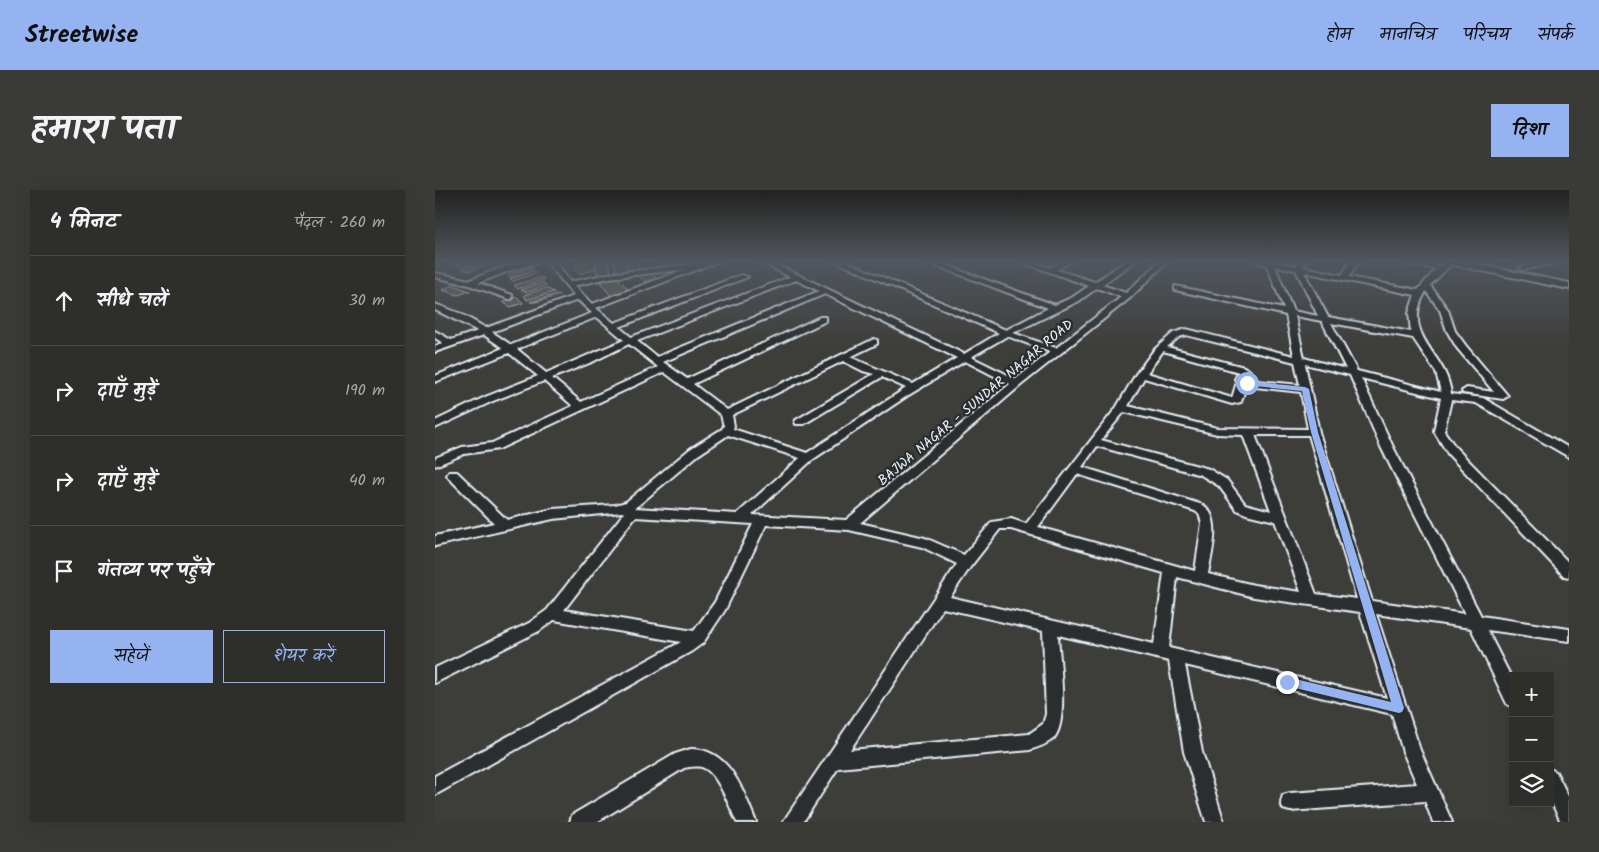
<!DOCTYPE html>
<html lang="hi">
<meta charset="utf-8">
<style>
:root{--surface:#2e2e2b;--page:#3a3a37;--text:#f1f3f6;--muted:#a7a8a9;--line:#494a47;--accent:#95b2f1}
body{margin:0;font-family:Kalam,"Playpen Sans Deva",sans-serif;background:var(--page);color:var(--text)}
.controls{position:absolute;right:15px;bottom:15px;display:grid;overflow:hidden;border-radius:0px;box-shadow:0 5px 20px #0002}
.controls button{width:45px;height:45px;display:grid;place-items:center;padding:0;border:0;border-bottom:1px solid var(--line);background:var(--surface);color:var(--text);font:25px sans-serif}
.stop{position:absolute;width:15px;height:15px;margin:-11px;border:4px solid #95b2f1;border-radius:50%;background:#fff}
.stop.end{background:#95b2f1;border-color:#fff;box-shadow:0 1px 5px #0008}
.list{margin:0;padding:0;list-style:none}
h2{display:flex;justify-content:space-between;align-items:center;height:65px;margin:0;padding:0 20px;font-size:21px}
h2 small{font-size:16px;font-weight:400;color:var(--muted)}
.list li{display:grid;grid-template-columns:32px 1fr auto;gap:15px;align-items:center;box-sizing:border-box;height:90px;padding:0 20px;border-top:1px solid var(--line)}
.list b{display:block;font-size:19px;white-space:nowrap}
.list em{font-size:16px;font-style:normal;color:var(--muted)}
.actions{display:flex;gap:10px;padding:15px 20px}
.actions a{flex:1;padding:11px 0;border:1px solid var(--accent);border-radius:0px;text-align:center;font-size:18px;color:var(--accent)}
.actions .main{background:var(--accent);color:#111}
.icon{flex:none;width:28px;height:28px;fill:none;stroke:currentColor;stroke-width:2;stroke-linecap:round;stroke-linejoin:round}
.map{position:relative;flex:none;width:1134px;height:632px;overflow:hidden;border-radius:0px}
header{display:flex;align-items:center;gap:30px;box-sizing:border-box;height:70px;padding:0 25px;background:var(--accent);color:#111}
header strong{font-size:24px}
nav{display:flex;gap:28px;margin-inline-start:auto;font-size:18px}
.intro{display:flex;align-items:center;justify-content:space-between;box-sizing:border-box;height:120px;padding:0 30px}
h1{margin:0;font-size:35px}
.button{padding:12px 22px;border-radius:0px;background:var(--accent);color:#111;font-size:18px;font-weight:700}
main{display:flex;gap:30px;padding:0 30px}
aside{flex:1;background:var(--surface);border-radius:0px;box-shadow:0 5px 20px #0002}
.map>svg:first-child{display:block}
.building{fill:#6a6152;stroke:#e8f1f8}
.lines{fill:none;stroke-linecap:round;stroke-linejoin:round}
.minor-casing{stroke:#e8f1f8;stroke-width:4}
.tertiary-casing{stroke:#e8f1f8;stroke-width:4}
.minor{fill:#2a2d2e;fill-rule:evenodd}
.tertiary{fill:#2a2d2e;fill-rule:evenodd}
.route{fill:#95b2f1}
.labels{text-anchor:middle;stroke-width:4.5;stroke-linejoin:round;paint-order:stroke}
.street-label{font-size:14px;fill:#e8f1f8;stroke:#2a2d2e}
</style>
<header>
<strong>Streetwise</strong>
<nav><a>होम</a><a>मानचित्र</a><a>परिचय</a><a>संपर्क</a></nav>
</header>
<div class="intro"><h1>हमारा पता</h1><a class="button">दिशा</a></div>
<main>
<aside>
<h2>4 मिनट<small>पैदल · 260 m</small></h2>
<ul class="list">
<li><svg class="icon" aria-label="ahead" viewBox="0 0 24 24"><path d="M12 20V5M6 11l6-6 6 6"/></svg><div><b>सीधे चलें</b></div><em>30 m</em></li>
<li><svg class="icon" aria-label="right" viewBox="0 0 24 24"><path d="M7 20v-9h11M14 6l5 5-5 5"/></svg><div><b>दाएँ मुड़ें</b></div><em>190 m</em></li>
<li><svg class="icon" aria-label="right" viewBox="0 0 24 24"><path d="M7 20v-9h11M14 6l5 5-5 5"/></svg><div><b>दाएँ मुड़ें</b></div><em>40 m</em></li>
<li><svg class="icon" aria-label="arrive" viewBox="0 0 24 24"><path d="M6 21V4h12l-3 4 3 4H6"/></svg><div><b>गंतव्य पर पहुँचे</b></div></li>
</ul>
<div class="actions"><a class="main">सहेजें</a><a>शेयर करें</a></div>
</aside>
<div class="map">
<svg width="1134" height="632" viewBox="0 0 1134 632">
<rect width="100%" height="100%" fill="#3d3d39"/>
<filter id="ink" filterUnits="userSpaceOnUse"><feTurbulence type="fractalNoise" baseFrequency=".02" numOctaves="2"/><feDisplacementMap in="SourceGraphic" scale="10" xChannelSelector="R" yChannelSelector="G"/><feConvolveMatrix kernelMatrix="1 2 1 2 8 2 1 2 1" color-interpolation-filters="sRGB"/></filter>
<g filter="url(#ink)">
<g class="building">
<polygon points="32,71 41,71 28,78 21,75"/>
<polygon points="179,71 189,71 192,81 181,83"/>
<polygon points="192,71 201,71 205,80 194,81"/>
<polygon points="228,71 242,71 241,75 225,78"/>
<polygon points="45,72 53,73 36,81 29,80"/>
<polygon points="153,72 161,79 144,84 137,77"/>
<polygon points="173,72 177,84 162,85 160,73"/>
<polygon points="97,77 99,79 75,88 73,85"/>
<polygon points="100,81 102,83 78,91 75,89"/>
<polygon points="217,82 221,88 211,92 203,85"/>
<polygon points="107,87 109,89 83,99 79,95"/>
<polygon points="182,88 193,99 176,106 165,92"/>
<polygon points="108,92 111,95 92,102 86,100"/>
<polygon points="18,95 35,101 23,105 7,100"/>
<polygon points="111,98 119,102 92,110 89,105"/>
<polygon points="121,104 125,105 101,112 95,112"/>
<polygon points="82,107 88,113 75,117 68,112"/>
</g>
<g class="lines">
<g class="minor-casing">
<g id="minor">
<polygon points="95,71 107,71 77,80 43,93 77,105 77,109 74,109 34,95 0,87 0,83 35,90 71,76"/>
<path d="M116,71H124L122,74L135,92L173,84L285,71L161,118L179,133L306,85L313,87L184,137L196,147L355,87L324,71H334L529,164L564,143L400,71H410L571,140L613,118L489,71H499L620,115L638,107L654,96L584,71H595L615,78L627,71H636L622,80L660,92L691,71H700L667,95L691,103L725,71H733L695,108L586,195L425,333L490,348L529,365L557,332L576,329L591,334L681,218L701,184L719,160L738,143L751,139L859,166L851,125L740,100V96L849,119L832,75L821,71H838L861,76L863,71H871L868,77L907,85L916,71H924L914,87L983,100L1001,79L968,73L967,71H981L1005,76L1011,71H1020L995,95L1013,120L1020,141L1031,156L1073,206L1068,209L1028,203L1027,201L1032,198L1059,202L1022,158L1012,141L1005,120L991,101C964,147 1012,162 1016,204L1048,208L1134,258V267L1041,213L1016,210L1009,241L1021,258L1134,373V387L1129,386L1013,264L999,241L1006,208L926,188L958,257L1046,426L1134,439V451L1052,440L1078,491V517L1072,514L1036,438L941,424L985,560L1017,632H998L990,611L855,621L848,619L846,612L848,605L855,603L982,594L968,562L957,524L750,475L767,562L789,632H771L749,562L734,471L623,445C624,468 634,531 619,548C613,554 603,557 595,560L403,578L368,632H348L522,374L487,357L414,340L331,335L290,420L268,453L257,461L0,605V586L246,452L119,430L104,441L0,493V478L94,433L112,420L189,323L187,322L118,329L0,356V346L59,333L14,288L12,285L14,282H22L72,330L118,319L180,315L191,312L255,259L287,239L289,236L286,225L229,182L64,259L29,264L0,276V268L27,257L57,253L138,216L109,191L58,211L0,238V231L50,207L103,186L74,163L0,192V186L68,158L49,145L0,162V156L8,153L0,148V141L16,150L43,141L0,120V114L24,123L51,138L139,106L114,74ZM840,76L861,80L883,126L858,121ZM251,79L157,114L139,96L173,88ZM869,82L980,105L974,123L976,142L893,127ZM361,90L384,101L222,167L202,151ZM662,98L686,107L621,158L578,143L644,111ZM390,104L522,168L478,194L415,167L442,154V150L439,149L292,220L258,194L391,131V127H385L252,189L228,172ZM143,110L157,123L76,155L57,142ZM860,126L887,131L911,179L869,168ZM162,127L189,150L111,183L82,159ZM896,133L978,148L1001,182L1006,202L922,181ZM751,145L860,172L865,195L812,190L810,189L815,181L809,177L732,157L744,147ZM572,146L615,162L581,189L536,167ZM194,154L223,177L146,212L117,188L157,172ZM728,161L804,182L800,189L802,192L797,208L712,183ZM408,171L428,181L439,184L361,230L360,232L361,234H369L447,187L471,198L372,263L298,239L299,236L297,225ZM530,171L575,194L411,330L317,325L377,270L472,206ZM870,174L915,185L946,257L1030,424L937,411L884,242ZM709,188L797,214L806,212L811,196L866,202L873,239L782,238L693,216ZM689,222L782,244L808,245L836,321L810,314L792,290L774,279L666,250ZM293,245L365,268L302,324L200,318L263,265ZM820,245H874L922,409L881,404ZM662,256L766,285L784,296L802,320L811,324L840,331L866,402L819,395L773,384C776,364 788,328 768,315L647,277ZM642,284L760,321L764,324L767,333L760,381L603,337ZM200,327L318,334L280,412L259,441L129,420ZM565,339H576L729,383L719,454L515,407L536,376ZM742,387L819,407L925,422L952,508L734,458ZM508,418L608,441L611,524L608,534L594,544L415,560Z"/>
<polygon points="1113,71 1127,71 1088,80 1084,78"/>
<path d="M256,559C294,558 309,602 321,632H302C295,618 283,584 269,578C263,575 255,577 249,578L162,632H135L137,625L240,564Z"/>
<polygon points="1115,579 1121,582 1134,608 1134,632 1126,632 1115,609"/>
</g>
</g>
<g class="tertiary-casing">
<polygon id="tertiary" points="1009,71 1027,71 1134,93 1134,99 1014,74"/>
</g>
<use href="#minor" class="minor"/>
<use href="#tertiary" class="tertiary"/>
</g>
</g>
<linearGradient id="sky" x2="0" y2="1"><stop stop-color="#22221f"/><stop offset="0.45" stop-color="#51575f"/><stop offset="1" stop-color="#51575f" stop-opacity="0"/></linearGradient>
<rect width="1134" height="159" fill="url(#sky)"/>
<polygon class="route" points="812,191 870,197 874,199 883,242 969,518 967,522 964,523 848,495 846,492 852,487 956,512 876,242 867,201 810,195 809,193"/>
<g class="labels">
<g class="street-label">
<text transform="translate(540 212) rotate(-40)" y="5">BAJWA NAGAR - SUNDAR NAGAR ROAD</text>
</g>
</g>
</svg>
<div class="controls">
<button>+</button>
<button>−</button>
<button><svg class="icon" aria-label="layers" viewBox="0 0 24 24"><path d="M12 4l9 5-9 5-9-5zM3 14l9 5 9-5"/></svg></button>
</div>
<div class="stop" style="left:812px;top:193px"></div>
<div class="stop end" style="left:852px;top:492px"></div>
</div>
</main>
